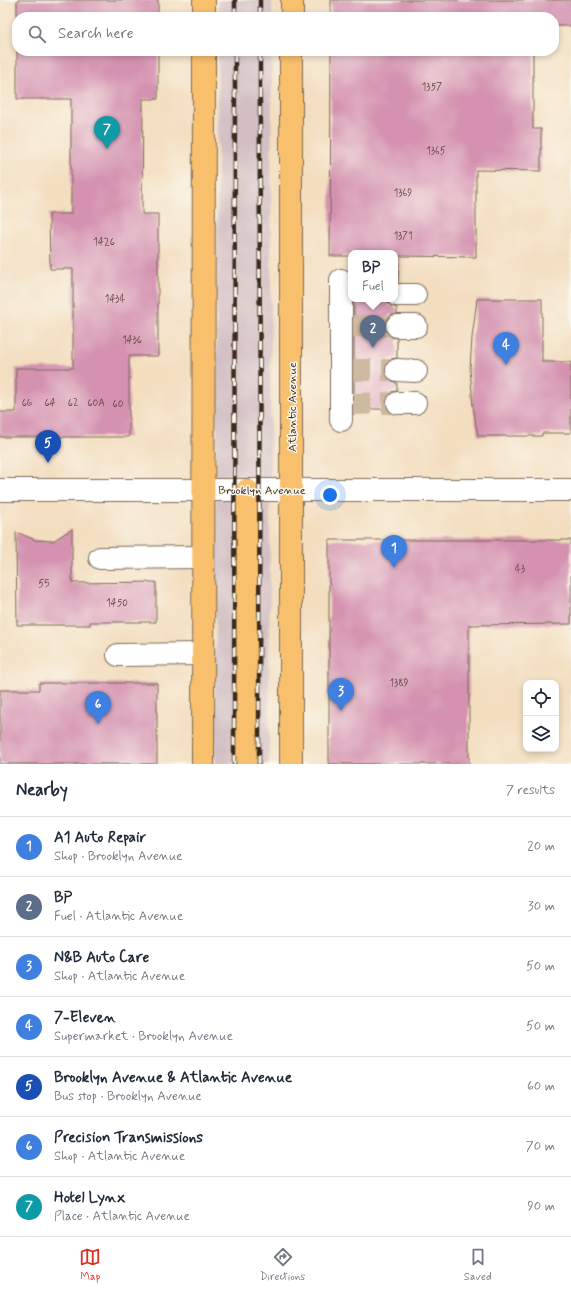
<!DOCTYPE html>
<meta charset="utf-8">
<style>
:root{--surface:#fff;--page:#f6f6f7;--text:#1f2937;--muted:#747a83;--line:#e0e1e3;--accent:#d93025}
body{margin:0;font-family:Mynerve,sans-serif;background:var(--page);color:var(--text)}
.controls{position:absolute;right:12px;bottom:12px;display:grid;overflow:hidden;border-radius:8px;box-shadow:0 2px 6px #0003}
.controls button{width:36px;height:36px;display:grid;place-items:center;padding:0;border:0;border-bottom:1px solid var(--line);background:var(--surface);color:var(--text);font:20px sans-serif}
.you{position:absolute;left:330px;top:495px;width:14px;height:14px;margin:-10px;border:3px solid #fff;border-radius:50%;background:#1a73e8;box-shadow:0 0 0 6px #1a73e833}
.badge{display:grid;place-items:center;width:26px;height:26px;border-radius:50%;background:var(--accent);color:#fff;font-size:13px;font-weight:700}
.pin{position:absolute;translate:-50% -33px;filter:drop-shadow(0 1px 2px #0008)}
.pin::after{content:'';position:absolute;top:21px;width:14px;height:12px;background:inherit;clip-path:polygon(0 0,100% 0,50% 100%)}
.popup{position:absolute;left:348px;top:250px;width:50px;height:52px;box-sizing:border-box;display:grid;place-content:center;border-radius:8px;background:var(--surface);filter:drop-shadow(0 1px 3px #0005);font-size:13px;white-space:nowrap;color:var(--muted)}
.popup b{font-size:15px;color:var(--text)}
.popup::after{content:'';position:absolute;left:50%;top:100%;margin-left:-8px;border:8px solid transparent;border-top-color:var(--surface)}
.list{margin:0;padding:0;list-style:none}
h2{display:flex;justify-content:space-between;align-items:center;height:52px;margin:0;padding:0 16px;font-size:17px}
h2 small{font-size:13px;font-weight:400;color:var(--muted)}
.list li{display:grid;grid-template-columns:26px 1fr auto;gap:12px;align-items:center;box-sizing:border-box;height:60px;padding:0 16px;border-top:1px solid var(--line)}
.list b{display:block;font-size:15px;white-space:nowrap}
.list p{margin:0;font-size:13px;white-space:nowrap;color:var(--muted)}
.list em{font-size:13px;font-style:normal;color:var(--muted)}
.icon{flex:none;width:22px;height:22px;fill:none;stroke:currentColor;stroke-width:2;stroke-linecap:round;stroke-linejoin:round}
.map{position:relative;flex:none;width:571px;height:764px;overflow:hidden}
.search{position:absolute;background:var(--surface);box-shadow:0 2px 6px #0003;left:12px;right:12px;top:12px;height:44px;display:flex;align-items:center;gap:10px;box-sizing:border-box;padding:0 14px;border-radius:16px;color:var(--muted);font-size:15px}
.sheet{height:472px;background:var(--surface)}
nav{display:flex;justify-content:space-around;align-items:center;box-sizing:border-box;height:56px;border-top:1px solid var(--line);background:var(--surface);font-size:11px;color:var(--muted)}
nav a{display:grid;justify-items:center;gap:2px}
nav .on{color:var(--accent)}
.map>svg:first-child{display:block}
.industrial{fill:#d2bec3}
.building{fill:#d492b0}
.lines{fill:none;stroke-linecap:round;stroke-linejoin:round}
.minor-tunnel{stroke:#cebaa0;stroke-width:22;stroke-dasharray:22 11;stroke-linecap:butt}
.minor-casing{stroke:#7b6957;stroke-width:24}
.major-casing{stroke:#7b6957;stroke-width:24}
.minor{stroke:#fff;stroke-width:22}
.major{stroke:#f8bf6c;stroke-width:22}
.rail-casing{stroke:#3b2a1e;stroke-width:4.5}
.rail{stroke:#fbf7ec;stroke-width:3;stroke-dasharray:9;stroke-linecap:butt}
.labels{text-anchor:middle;stroke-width:3;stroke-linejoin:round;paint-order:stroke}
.number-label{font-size:10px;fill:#614442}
.street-label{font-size:12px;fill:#3b2a1e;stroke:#fbf7ec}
</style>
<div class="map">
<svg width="571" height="764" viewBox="0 0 571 764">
<rect width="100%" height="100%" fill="#fbf7ec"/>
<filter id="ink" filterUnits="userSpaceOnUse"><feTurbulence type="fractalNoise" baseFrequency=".025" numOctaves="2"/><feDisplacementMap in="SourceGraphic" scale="8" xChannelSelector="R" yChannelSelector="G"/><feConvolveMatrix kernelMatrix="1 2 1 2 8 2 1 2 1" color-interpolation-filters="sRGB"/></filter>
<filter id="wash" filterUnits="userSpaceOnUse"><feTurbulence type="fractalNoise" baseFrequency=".012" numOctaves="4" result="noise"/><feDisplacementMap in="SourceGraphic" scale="16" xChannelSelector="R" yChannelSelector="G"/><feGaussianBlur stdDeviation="0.9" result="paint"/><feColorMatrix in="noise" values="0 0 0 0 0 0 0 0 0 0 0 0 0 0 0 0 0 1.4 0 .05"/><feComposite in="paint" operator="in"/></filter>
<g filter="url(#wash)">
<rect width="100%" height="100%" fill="#f3dec0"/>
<g class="industrial">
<rect x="218" y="0" width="54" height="17"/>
<polygon points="218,51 272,51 269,764 215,764"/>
</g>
<g id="blocks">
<g class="building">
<polygon points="17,0 158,0 158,17 17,17 17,51 158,51 158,99 143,99 142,214 158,214 158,356 129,356 129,437 0,437 0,412 16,412 16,368 73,368 73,269 50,269 49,214 71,214 71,99 17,99"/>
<polygon points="331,0 571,0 571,26 554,26 554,17 331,17"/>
<polygon points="331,51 533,51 533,129 541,129 541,171 476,170 476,257 399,256 398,282 395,283 395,253 351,253 351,273 349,271 350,256 330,256"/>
<polygon points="354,299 386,299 390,306 397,308 397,314 390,315 386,320 385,326 386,333 391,337 397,338 397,358 391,359 387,363 385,369 386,375 390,380 397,383 397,391 391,392 387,397 386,403 387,409 354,409"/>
<polygon points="477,299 542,299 542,362 571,362 571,433 542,433 542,436 478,436 473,407 470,368 472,338"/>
<polygon points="72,529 72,583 156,582 156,622 90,622 90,625 17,625 16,532 35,540 53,541"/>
<polygon points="329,540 571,540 571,624 469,625 469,764 329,764"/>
<polygon points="39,683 157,683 157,764 0,764 0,690 39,690"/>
</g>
</g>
</g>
<g filter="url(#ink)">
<use href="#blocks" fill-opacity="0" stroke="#7b6957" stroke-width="1"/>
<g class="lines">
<g class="minor-tunnel">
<polyline points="349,326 397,326"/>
<polyline points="349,370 397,370"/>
<polyline points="349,404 398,403"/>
</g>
<g class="minor-casing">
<g id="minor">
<polyline points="397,295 415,295"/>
<polyline points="397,326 416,326"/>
<polyline points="397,370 416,371"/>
<polyline points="398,403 415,403"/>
<polyline points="341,420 341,280"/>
<polyline points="0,490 571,490"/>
<polyline points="100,558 203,557"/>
<polyline points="118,655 203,654"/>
</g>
</g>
<g class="major-casing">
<g id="major">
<polyline points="204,17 204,0"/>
<polyline points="292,17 292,0"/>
<polyline points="203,764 204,51"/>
<polyline points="247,764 247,490"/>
<polyline points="291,764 291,51"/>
</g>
</g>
<use href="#minor" class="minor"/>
<use href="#major" class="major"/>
<g class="rail-casing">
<g id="rail">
<polyline points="235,17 235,0"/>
<polyline points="260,17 260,0"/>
<polyline points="234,764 235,51"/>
<polyline points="259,764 260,51"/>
</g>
</g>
<use href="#rail" class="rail"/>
</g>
</g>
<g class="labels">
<g class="number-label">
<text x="432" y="90">1357</text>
<text x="436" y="154">1365</text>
<text x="403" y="196">1369</text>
<text x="403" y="239">1371</text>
<text x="104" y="245">1426</text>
<text x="115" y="302">1434</text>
<text x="132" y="343">1436</text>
<text x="27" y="406">66</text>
<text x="50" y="406">64</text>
<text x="73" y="406">62</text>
<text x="96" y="406">60A</text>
<text x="118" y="407">60</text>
<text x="520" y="572">43</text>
<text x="44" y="587">55</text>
<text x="117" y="606">1450</text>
<text x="399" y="686">1389</text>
</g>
<g class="street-label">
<text transform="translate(292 407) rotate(-90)" y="4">Atlantic Avenue</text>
<text x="262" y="494">Brooklyn Avenue</text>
</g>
</g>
</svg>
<div class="controls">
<button><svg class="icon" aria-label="locate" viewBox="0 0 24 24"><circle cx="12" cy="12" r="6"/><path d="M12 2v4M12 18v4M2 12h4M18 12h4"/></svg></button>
<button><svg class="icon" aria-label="layers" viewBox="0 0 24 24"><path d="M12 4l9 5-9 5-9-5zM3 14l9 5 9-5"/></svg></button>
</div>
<div class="you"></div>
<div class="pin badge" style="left:394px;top:568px;background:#3f7fe0">1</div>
<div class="pin badge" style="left:373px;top:348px;background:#5c6f8a">2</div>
<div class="popup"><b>BP</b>Fuel</div>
<div class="pin badge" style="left:341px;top:711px;background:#3f7fe0">3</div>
<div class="pin badge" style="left:506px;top:365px;background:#3f7fe0">4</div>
<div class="pin badge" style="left:48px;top:463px;background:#1a4fb4">5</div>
<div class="pin badge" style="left:98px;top:724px;background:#3f7fe0">6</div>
<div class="pin badge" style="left:107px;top:149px;background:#0f9aa8">7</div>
<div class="search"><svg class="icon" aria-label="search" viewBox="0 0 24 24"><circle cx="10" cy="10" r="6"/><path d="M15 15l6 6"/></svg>Search here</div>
</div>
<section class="sheet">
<h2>Nearby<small>7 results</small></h2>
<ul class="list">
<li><span class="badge" style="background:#3f7fe0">1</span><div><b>A1 Auto Repair</b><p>Shop · Brooklyn Avenue</p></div><em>20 m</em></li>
<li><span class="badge" style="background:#5c6f8a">2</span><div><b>BP</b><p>Fuel · Atlantic Avenue</p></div><em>30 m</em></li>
<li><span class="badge" style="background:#3f7fe0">3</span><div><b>N&amp;B Auto Care</b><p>Shop · Atlantic Avenue</p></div><em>50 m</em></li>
<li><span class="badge" style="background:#3f7fe0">4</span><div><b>7-Eleven</b><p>Supermarket · Brooklyn Avenue</p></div><em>50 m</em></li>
<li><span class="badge" style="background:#1a4fb4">5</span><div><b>Brooklyn Avenue &amp; Atlantic Avenue</b><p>Bus stop · Brooklyn Avenue</p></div><em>60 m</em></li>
<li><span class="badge" style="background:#3f7fe0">6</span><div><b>Precision Transmissions</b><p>Shop · Atlantic Avenue</p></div><em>70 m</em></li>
<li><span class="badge" style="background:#0f9aa8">7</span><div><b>Hotel Lynx</b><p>Place · Atlantic Avenue</p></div><em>90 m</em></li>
</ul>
</section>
<nav>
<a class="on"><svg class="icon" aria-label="map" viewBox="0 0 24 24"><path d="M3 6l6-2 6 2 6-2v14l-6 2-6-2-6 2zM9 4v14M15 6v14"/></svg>Map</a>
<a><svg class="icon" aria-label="directions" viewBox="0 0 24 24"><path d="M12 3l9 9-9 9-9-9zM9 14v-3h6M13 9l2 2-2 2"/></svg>Directions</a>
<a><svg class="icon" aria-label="saved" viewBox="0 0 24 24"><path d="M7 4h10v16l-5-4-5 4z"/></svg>Saved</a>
</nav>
